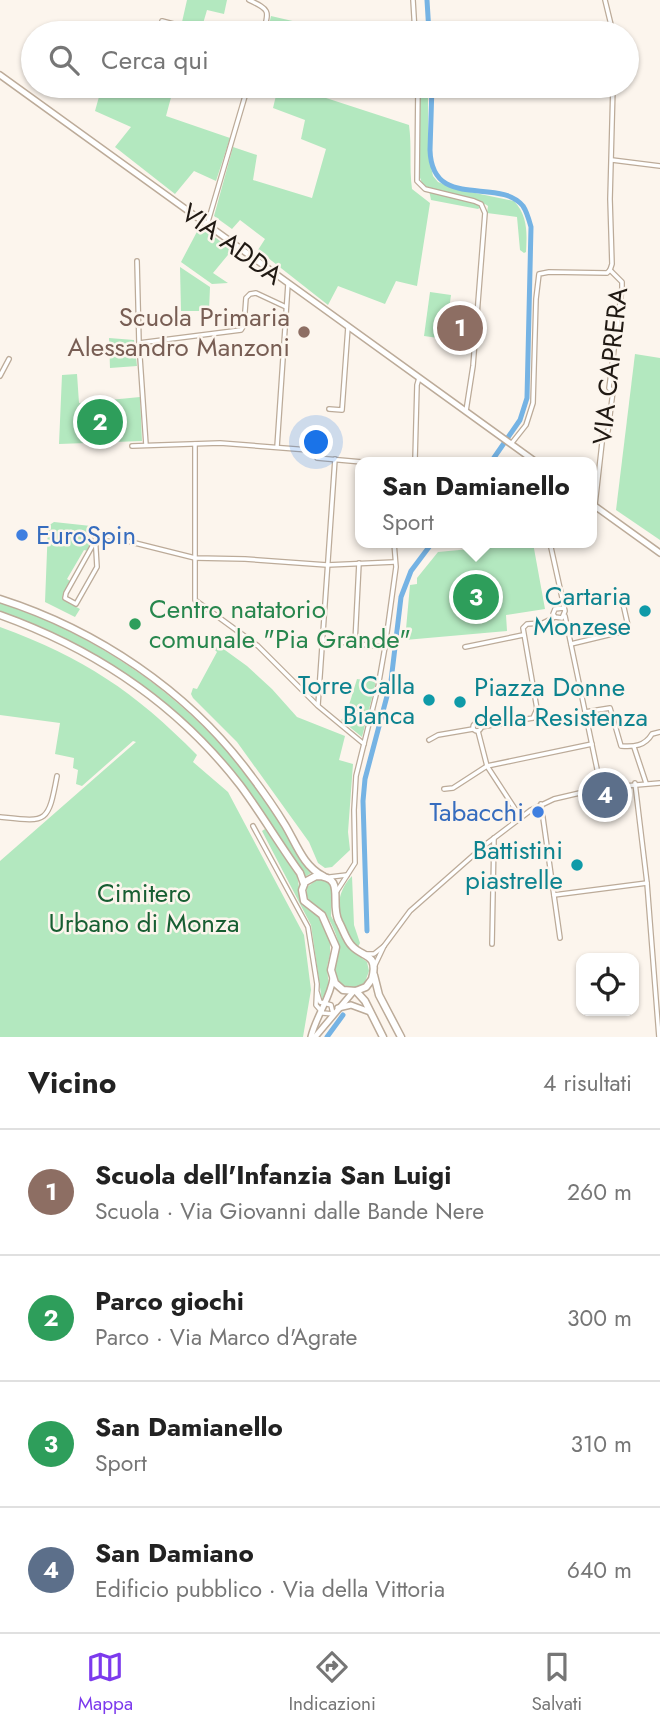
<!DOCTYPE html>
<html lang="it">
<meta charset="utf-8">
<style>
:root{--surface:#fff;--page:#f2f2f2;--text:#222;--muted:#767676;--line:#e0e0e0;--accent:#7c3aed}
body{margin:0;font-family:Jost,sans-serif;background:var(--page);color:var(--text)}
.controls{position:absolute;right:21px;bottom:21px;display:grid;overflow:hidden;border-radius:14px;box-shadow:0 2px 5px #0004}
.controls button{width:63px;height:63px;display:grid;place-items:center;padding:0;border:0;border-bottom:2px solid var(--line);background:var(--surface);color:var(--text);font:35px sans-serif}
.you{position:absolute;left:317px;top:443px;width:24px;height:24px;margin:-18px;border:5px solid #fff;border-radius:50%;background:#1a73e8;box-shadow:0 0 0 10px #1a73e833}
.badge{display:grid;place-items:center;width:46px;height:46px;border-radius:50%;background:var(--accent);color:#fff;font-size:23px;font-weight:700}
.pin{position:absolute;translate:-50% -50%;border:4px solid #fff;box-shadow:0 2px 7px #0006}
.popup{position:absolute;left:355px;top:457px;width:242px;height:91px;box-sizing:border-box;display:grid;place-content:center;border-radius:14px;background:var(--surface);filter:drop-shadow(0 2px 5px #0005);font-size:23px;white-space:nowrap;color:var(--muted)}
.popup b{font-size:26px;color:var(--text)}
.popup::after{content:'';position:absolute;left:50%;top:100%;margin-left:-14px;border:14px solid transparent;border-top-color:var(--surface)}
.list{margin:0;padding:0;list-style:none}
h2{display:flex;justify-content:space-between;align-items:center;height:91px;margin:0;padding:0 28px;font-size:30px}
h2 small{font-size:23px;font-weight:400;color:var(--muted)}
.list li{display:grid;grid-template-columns:46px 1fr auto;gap:21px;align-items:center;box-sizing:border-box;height:126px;padding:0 28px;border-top:2px solid var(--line)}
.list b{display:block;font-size:26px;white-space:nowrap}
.list p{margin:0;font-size:23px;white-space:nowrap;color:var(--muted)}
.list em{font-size:23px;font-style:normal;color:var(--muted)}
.icon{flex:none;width:38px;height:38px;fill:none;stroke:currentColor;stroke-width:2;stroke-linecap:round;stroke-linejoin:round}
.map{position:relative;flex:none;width:660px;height:1037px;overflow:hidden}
.search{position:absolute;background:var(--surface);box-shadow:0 2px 5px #0004;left:21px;right:21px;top:21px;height:77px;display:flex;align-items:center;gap:18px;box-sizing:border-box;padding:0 24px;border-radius:38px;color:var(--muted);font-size:26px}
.sheet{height:595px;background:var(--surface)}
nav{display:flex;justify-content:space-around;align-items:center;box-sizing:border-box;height:98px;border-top:2px solid var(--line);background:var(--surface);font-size:19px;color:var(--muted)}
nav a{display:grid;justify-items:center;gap:4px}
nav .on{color:var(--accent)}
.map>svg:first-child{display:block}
.green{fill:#b3e8bf}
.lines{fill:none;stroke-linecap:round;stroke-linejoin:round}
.canal{stroke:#75b3e4;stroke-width:5}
.minor-casing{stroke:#bcab99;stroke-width:6}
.tertiary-casing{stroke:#bcab99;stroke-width:8}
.secondary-casing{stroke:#bcab99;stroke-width:8}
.primary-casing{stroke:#bcab99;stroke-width:9}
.minor{stroke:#fff;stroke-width:3.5}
.tertiary{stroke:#fff;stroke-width:5}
.secondary{stroke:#fff;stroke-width:5}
.primary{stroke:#fff;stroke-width:6}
.education-dot{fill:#8d6e63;stroke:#fcf5ed;stroke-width:2.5}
.shop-dot{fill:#3f7fe0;stroke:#fcf5ed;stroke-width:2.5}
.culture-dot{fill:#0f9aa8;stroke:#fcf5ed;stroke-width:2.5}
.leisure-dot{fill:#2e9e5b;stroke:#fcf5ed;stroke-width:2.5}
.labels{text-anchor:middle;stroke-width:5;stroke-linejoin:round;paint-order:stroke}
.street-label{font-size:26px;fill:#201913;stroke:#fcf5ed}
.education-label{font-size:26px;fill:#785e54;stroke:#fcf5ed;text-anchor:end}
.shop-label{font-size:26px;fill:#366cbe;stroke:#fcf5ed;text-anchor:start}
.culture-label{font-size:26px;fill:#0d838f;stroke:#fcf5ed;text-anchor:end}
.leisure-label{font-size:26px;fill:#27864d;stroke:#fcf5ed;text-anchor:start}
.park-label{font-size:26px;fill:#175e32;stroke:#fcf5ed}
</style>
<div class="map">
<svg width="660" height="1037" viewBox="0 0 660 1037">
<rect width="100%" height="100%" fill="#fcf5ed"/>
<g class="green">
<polygon points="187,0 227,0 224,14 207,10 202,27 182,22"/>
<polygon points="271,16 344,33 267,33"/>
<polygon points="102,86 164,86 173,90 166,116 230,138 216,181 194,171 175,194 115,147 131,127 95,111"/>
<path d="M419,86H428V153L433,176L438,182L456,189L514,201C528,216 527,233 526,252L524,253L520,250L517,217L487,213L488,206L485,204L478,209L431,200L429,190L423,186L418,172Z"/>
<path d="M278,87L323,97L409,125C412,147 409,167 412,189L430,203L417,286L396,281L385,304L338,286L328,305L258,250L265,239L240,220L232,229L214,216L233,147L257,155L253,180L312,198L326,149L301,139L305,120L273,108Z"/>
<polygon points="200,226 232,250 213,273 228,283 212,284 181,262"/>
<polygon points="180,267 210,287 209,311 181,311"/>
<polygon points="430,292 451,295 445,339 424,336"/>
<polygon points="109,338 134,340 137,366 110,368"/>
<polygon points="635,354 660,358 660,540 616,510"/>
<polygon points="77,374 79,403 140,397 142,441 59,444 62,375"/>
<polygon points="54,522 91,526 91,544 88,551 84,550 67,579 70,581 63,594 63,600 80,609 75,617 45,602 48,526"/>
<polygon points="533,543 545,609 506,615 507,631 405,640 410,585 417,584 417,578 438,552"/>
<path d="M0,601C99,638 180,691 247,775C271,805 290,840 311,873L305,877C296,858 281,841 270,823C199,718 118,657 0,611Z"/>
<path d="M0,627C84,658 134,691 197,755L193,762L228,792L304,935L311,990L303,1037H0V861L136,742L133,741L82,786L76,784L78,770L73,768L74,758L55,754L60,723L0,715Z"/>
<polygon points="218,645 247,666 272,689 297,717 345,736 339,760 353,764 348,832 350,850 332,867 325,868 318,863 309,842 237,742 193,698 191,694 193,688 197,689 217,652 215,650"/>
<polygon points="357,679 376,682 362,737 341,720 346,715"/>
<polygon points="265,829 297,875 302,905 319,917 330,942 330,954 327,967 329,989 322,1001 311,925 262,831"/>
<path d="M352,876L354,925L360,943L358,947C337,927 331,897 352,876Z"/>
<path d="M318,879L326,881L332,887L331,916L349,948L367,962L369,971L365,982C354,992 345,988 335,979C333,968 337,963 339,952C340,941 333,926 327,916C320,903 303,905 307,887Z"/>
</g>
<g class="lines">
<g class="canal">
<polyline points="427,0 429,33"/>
<path d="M432,86L430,150C432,212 499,176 523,206C527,212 529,220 531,227L527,398L520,420L491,462"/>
<polyline points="367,931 363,801 365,779 391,681 401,597 411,571 432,543"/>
<polyline points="327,1037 343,1015"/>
</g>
<g class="minor-casing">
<g id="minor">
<path d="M249,0C271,10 269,11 263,33"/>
<polyline points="413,0 415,33"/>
<polyline points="605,0 613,33"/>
<polyline points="162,21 208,33"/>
<polyline points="418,86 417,181 425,189 474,201 481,204 485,213 473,366 466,411"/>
<polyline points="612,160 660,166"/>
<polyline points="207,225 248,86"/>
<polyline points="137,261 139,343 146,445"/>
<polyline points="610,270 612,264 610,199 613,86"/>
<polyline points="139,343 241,330 244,325 246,298 250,294 256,293 286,307"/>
<polyline points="0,376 9,359"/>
<polyline points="329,409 342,410 348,327"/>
<polyline points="195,444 195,600 258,646 318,706 364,744"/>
<polyline points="511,444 526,425 533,403 536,299 539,274 549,272 607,273 610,270"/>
<polyline points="132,446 220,443 309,450 313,450 317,458 362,462"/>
<polyline points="277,447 288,284"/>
<polyline points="412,462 415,460 417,385 419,378"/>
<polyline points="595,505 603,434 608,431 613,391 609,388 622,288 622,282 610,270"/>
<polyline points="94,543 66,593 65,598 76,604 97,567 95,533 195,558 245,559 327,565 395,562"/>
<polyline points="550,543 565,611 562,618 555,617 553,614 555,609 563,608"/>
<polyline points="565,616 601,788"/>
<polyline points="322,640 385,647"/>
<polyline points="355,643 359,563"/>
<polyline points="571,644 629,630 621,595"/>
<polyline points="465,647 523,635"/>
<polyline points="318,705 335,459"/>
<path d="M585,712L610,708L621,746C634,747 645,746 652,734L660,732"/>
<circle cx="477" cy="727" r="4"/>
<polyline points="481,727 533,718 537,709 523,628 527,624 543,623 555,617"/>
<polyline points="478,731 487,766 521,818"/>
<polyline points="429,740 438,735 473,729"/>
<polyline points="634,747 646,783"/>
<polyline points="635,783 647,883 659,1037"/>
<polyline points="444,789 453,788 487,766 592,744"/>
<polyline points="541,804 560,938"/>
<path d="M0,817C47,822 48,824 57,776"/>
<polyline points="253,826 308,927 317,984 316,1005 323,1013 333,1014 331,1005 320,1002 317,992"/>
<polyline points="330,877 347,875"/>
<polyline points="337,891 355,863 354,810 356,776 378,687 385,647 396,567 394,543"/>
<polyline points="554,895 647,883"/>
<polyline points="492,944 494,838"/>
<polyline points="367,954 374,954 384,946"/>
<polyline points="375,965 384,946 410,911 485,845 531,810 554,799 601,788 660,783"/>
</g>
</g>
<g class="tertiary-casing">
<g id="tertiary">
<polyline points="338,1008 351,1005 370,1012"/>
<path d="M311,1037C316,1016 331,997 333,978"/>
<polyline points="315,1037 353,992"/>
</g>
</g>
<g class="secondary-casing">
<g id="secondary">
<polyline points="0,75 536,462"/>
<polyline points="592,504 660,553"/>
</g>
</g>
<g class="primary-casing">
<g id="primary">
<path d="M0,599C97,630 188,691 249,773C262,790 274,807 285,825C296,843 303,866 323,876"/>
<path d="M0,615C95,649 178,705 240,785C261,813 279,844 300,873L304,884"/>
<path d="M316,876C347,876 329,903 339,922C343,929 346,940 352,946C363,958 379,953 372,979L366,987L356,991L343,990L335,983L331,970L336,947L322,915L304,901L302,890L305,882Z"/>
<polyline points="374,975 379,995 401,1037"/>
<polyline points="356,991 365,1001 383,1037"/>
</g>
</g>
<use href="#minor" class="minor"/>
<use href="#tertiary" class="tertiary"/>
<use href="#secondary" class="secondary"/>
<use href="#primary" class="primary"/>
</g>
<circle class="education-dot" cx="304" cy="332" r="7"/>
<g class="shop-dot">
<circle cx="22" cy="535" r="7"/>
<circle cx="538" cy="812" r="7"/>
</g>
<g class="culture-dot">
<circle cx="645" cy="611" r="7"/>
<circle cx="429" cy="700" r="7"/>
<circle cx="460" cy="702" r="7"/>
<circle cx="577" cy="865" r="7"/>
</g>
<circle class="leisure-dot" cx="135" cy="624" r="7"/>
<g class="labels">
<g class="street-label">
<text transform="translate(232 244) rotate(36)" y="9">VIA ADDA</text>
<text transform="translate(610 366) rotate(-84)" y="9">VIA CAPRERA</text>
</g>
<g class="education-label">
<text x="290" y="326">Scuola Primaria<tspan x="290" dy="30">Alessandro Manzoni</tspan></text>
</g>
<g class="shop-label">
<text x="36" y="544">EuroSpin</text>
<text x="524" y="821" text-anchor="end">Tabacchi</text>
</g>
<g class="culture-label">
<text x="631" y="605">Cartaria<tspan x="631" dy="30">Monzese</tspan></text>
<text x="415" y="694">Torre Calla<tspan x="415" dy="30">Bianca</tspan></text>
<text x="474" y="696" text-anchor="start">Piazza Donne<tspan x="474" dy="30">della Resistenza</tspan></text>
<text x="563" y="859">Battistini<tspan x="563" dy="30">piastrelle</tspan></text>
</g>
<g class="leisure-label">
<text x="149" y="618">Centro natatorio<tspan x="149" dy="30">comunale "Pia Grande"</tspan></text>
</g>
<g class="park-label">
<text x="144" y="902">Cimitero<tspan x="144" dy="30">Urbano di Monza</tspan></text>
</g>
</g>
</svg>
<div class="controls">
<button><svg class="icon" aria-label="locate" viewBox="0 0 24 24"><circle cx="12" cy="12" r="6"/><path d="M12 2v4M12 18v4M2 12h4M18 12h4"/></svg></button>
</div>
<div class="you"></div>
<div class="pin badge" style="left:460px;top:328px;background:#8d6e63">1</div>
<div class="pin badge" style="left:100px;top:422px;background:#2e9e5b">2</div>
<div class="pin badge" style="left:476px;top:597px;background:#2e9e5b">3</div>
<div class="popup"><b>San Damianello</b>Sport</div>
<div class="pin badge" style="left:605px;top:795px;background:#5c6f8a">4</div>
<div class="search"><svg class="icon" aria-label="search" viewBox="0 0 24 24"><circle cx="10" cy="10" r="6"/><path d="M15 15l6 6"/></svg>Cerca qui</div>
</div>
<section class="sheet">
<h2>Vicino<small>4 risultati</small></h2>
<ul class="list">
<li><span class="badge" style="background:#8d6e63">1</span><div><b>Scuola dell'Infanzia San Luigi</b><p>Scuola · Via Giovanni dalle Bande Nere</p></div><em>260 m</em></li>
<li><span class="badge" style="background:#2e9e5b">2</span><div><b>Parco giochi</b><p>Parco · Via Marco d'Agrate</p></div><em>300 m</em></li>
<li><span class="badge" style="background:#2e9e5b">3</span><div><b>San Damianello</b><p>Sport</p></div><em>310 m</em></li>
<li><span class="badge" style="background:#5c6f8a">4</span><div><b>San Damiano</b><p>Edificio pubblico · Via della Vittoria</p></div><em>640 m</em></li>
</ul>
</section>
<nav>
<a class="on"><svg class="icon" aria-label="map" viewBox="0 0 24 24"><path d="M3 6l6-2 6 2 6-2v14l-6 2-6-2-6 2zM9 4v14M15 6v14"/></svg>Mappa</a>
<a><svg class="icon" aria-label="directions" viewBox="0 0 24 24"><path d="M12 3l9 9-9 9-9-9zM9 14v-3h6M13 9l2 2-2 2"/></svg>Indicazioni</a>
<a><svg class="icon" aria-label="saved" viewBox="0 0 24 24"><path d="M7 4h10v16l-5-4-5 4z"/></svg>Salvati</a>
</nav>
